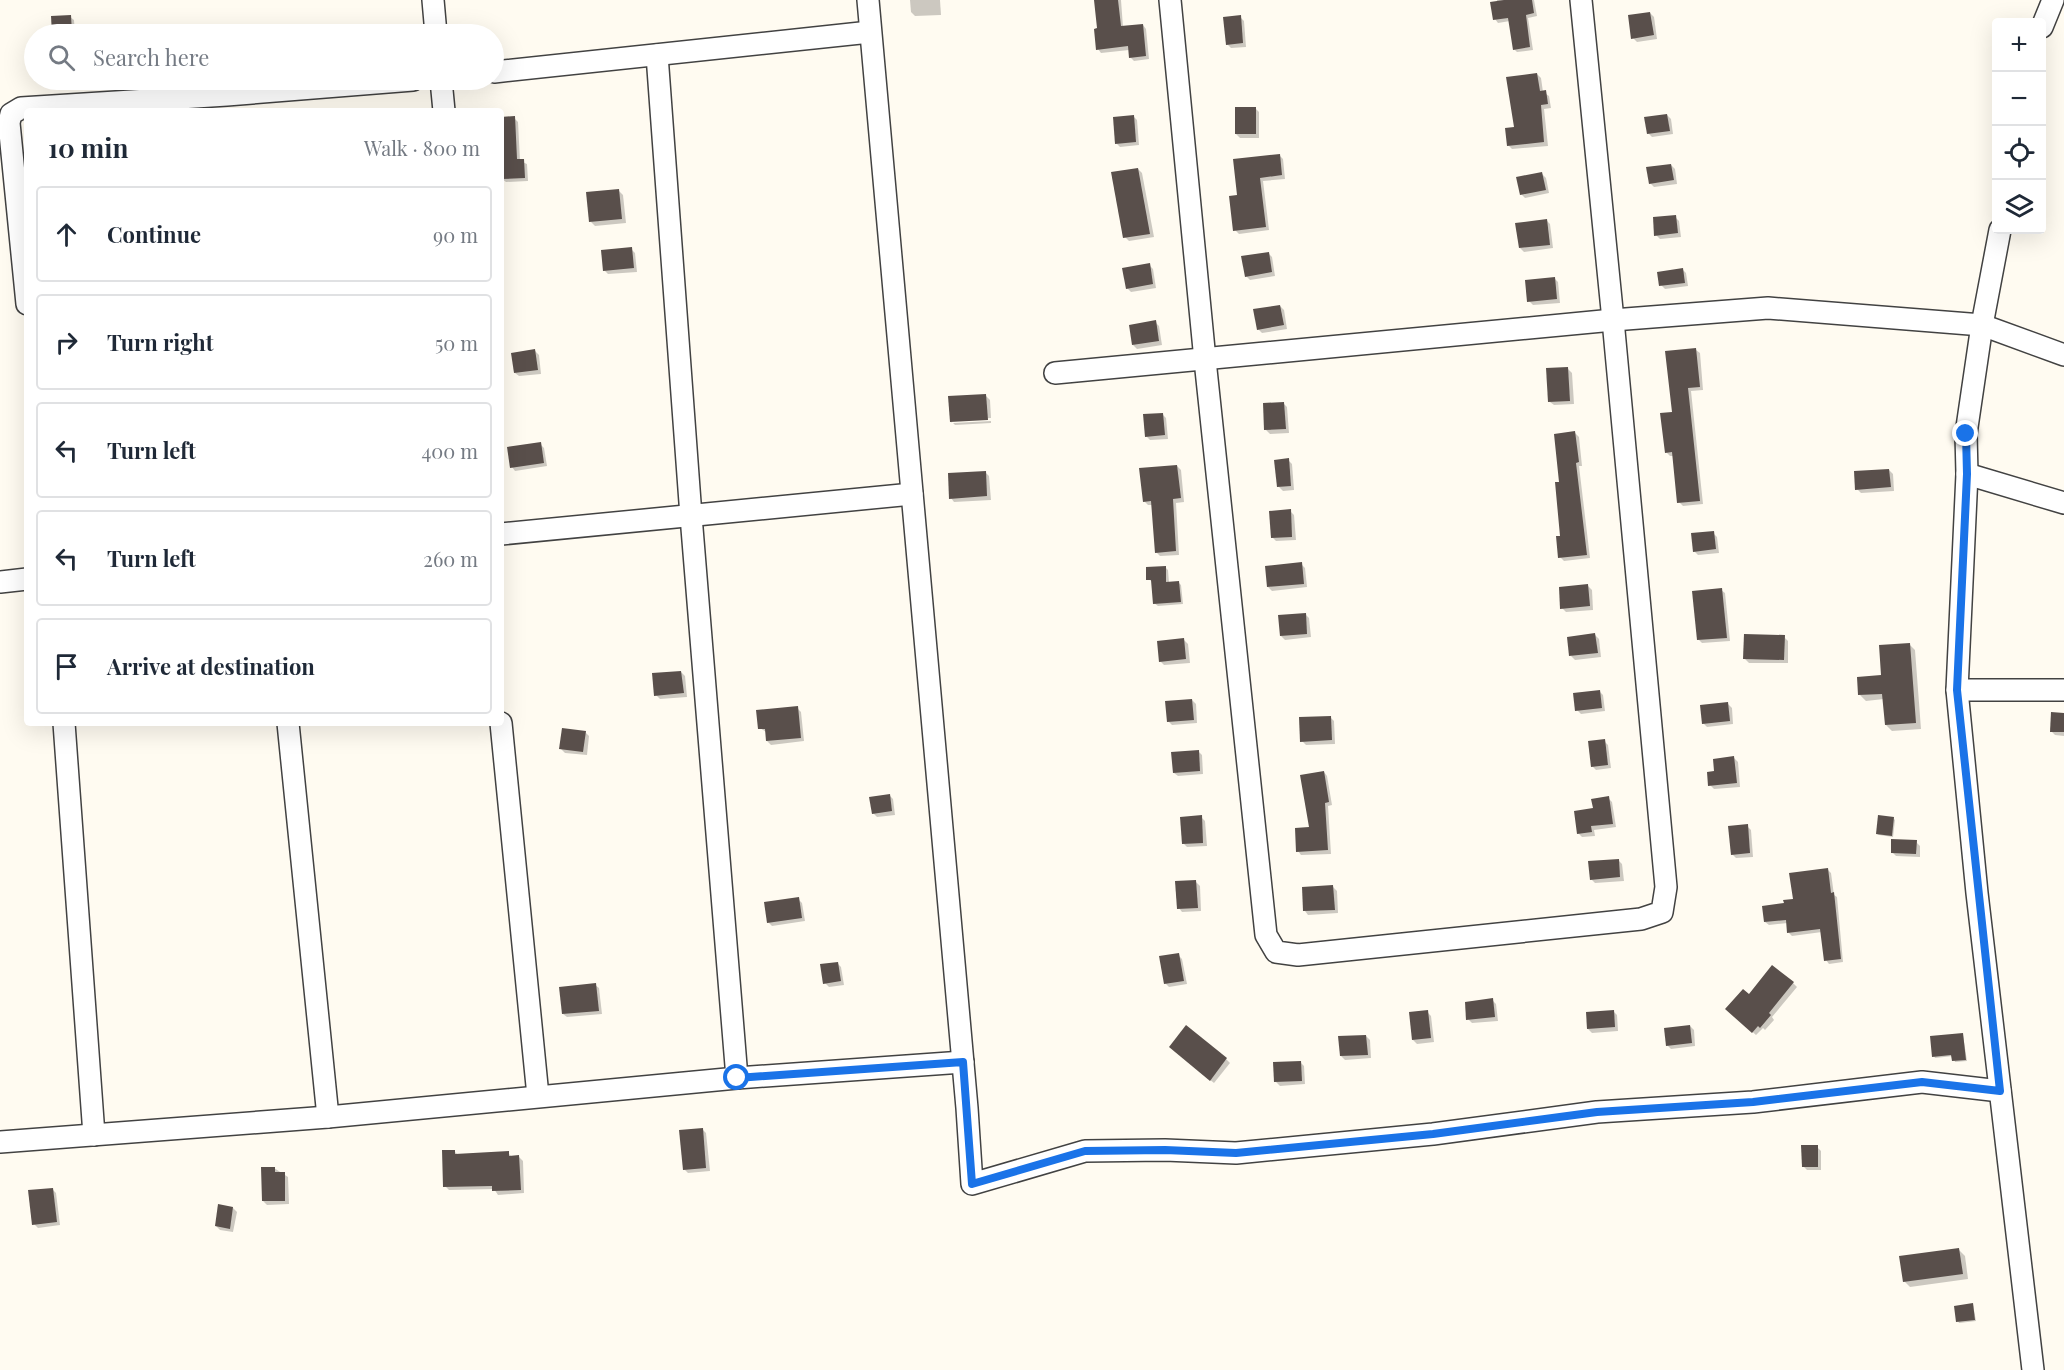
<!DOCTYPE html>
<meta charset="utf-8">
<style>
:root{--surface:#fff;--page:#f6f6f7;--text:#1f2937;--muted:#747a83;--line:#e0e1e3}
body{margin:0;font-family:"Playfair Display",serif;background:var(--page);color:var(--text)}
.controls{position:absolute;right:18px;top:18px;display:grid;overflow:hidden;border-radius:6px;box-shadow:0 6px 24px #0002}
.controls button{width:54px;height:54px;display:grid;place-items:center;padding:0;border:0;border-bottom:2px solid var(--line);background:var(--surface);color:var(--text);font:30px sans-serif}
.stop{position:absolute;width:18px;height:18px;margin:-14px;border:4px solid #1a73e8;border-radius:50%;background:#fff}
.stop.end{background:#1a73e8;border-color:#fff;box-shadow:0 2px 6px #0008}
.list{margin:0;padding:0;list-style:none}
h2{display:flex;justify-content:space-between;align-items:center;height:78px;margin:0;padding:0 24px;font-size:26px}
h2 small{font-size:20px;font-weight:400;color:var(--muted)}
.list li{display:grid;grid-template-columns:39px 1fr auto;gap:18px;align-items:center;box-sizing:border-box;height:96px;margin:0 12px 12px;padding:0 12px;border:2px solid var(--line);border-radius:6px}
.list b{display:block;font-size:22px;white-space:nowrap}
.list em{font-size:20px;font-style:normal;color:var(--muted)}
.icon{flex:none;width:33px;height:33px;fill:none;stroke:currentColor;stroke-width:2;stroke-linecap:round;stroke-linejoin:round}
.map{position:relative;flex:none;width:2064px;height:1370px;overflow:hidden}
.search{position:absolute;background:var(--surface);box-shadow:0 6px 24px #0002;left:24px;top:24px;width:480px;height:66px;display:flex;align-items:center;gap:15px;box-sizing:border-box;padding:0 21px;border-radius:33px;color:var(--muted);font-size:22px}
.panel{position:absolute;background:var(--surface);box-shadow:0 6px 24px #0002;left:24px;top:108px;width:480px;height:618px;border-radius:6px}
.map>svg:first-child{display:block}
.shadow{fill:#0003}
.building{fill:#594f4b}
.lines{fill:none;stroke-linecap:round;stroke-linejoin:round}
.minor-casing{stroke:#424242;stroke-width:24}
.minor{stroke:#fff;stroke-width:21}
.route{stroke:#1a73e8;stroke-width:8}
</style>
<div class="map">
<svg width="2064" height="1370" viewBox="0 0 2064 1370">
<rect width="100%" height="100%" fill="#fffbf1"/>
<g class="shadow">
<polygon points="910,0 940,0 941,15 915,16 911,12"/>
<polygon points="1096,0 1121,0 1123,27 1143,25 1146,29 1149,59 1134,61 1130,57 1129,50 1101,53 1098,49 1099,30"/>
<polygon points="1497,0 1534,0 1537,16 1528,18 1533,50 1517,52 1514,49 1510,21 1498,23 1495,19"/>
<polygon points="1650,13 1654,17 1657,39 1637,42 1633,38"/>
<polygon points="70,17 74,20 75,34 54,34 53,18"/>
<polygon points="1240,17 1244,21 1246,47 1231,48 1227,44"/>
<polygon points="259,25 263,29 264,34 242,34 240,28"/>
<polygon points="1537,74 1541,78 1543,92 1549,96 1551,108 1544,109 1548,146 1512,149 1508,145"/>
<polygon points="1255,108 1259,112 1259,138 1240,138 1236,134"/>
<polygon points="1667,115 1671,119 1673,134 1652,137 1648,133"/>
<polygon points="1133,116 1137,120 1139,145 1120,147 1116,143"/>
<polygon points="514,118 518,122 520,161 527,164 528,181 506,182 502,179 501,119"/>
<polygon points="1279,155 1283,159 1285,179 1263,181 1269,230 1239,234 1235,230 1239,197"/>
<polygon points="1671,165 1675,169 1677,184 1654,187 1650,183"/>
<polygon points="1138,169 1142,173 1154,237 1129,241 1125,237"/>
<polygon points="1542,174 1546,178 1549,193 1525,198 1521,194"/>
<polygon points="619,191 623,195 626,223 595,226 591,222"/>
<polygon points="1675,217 1679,221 1681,237 1660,239 1656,235"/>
<polygon points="1546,220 1550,224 1553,248 1524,252 1520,248"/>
<polygon points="631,249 635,253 637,272 608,274 604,270"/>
<polygon points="1268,253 1272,257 1275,276 1250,280 1246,276"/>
<polygon points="1149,265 1153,269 1156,288 1131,292 1127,288"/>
<polygon points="1682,269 1686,273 1688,286 1665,289 1661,285"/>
<polygon points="1554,278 1558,282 1560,303 1533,305 1529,301"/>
<polygon points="1280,306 1284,310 1287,329 1262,333 1258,329"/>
<polygon points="1155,322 1159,326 1162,345 1137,349 1133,345"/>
<polygon points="1696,350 1700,353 1703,390 1691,391 1703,504 1683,506 1679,502 1674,456 1670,456 1666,452 1673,413"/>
<polygon points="535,351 539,355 541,374 519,376 515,373"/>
<polygon points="1568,369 1572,373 1574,404 1554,405 1550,402"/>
<polygon points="986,396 990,400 991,418 952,420 952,423 951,421"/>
<polygon points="1283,403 1287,407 1289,433 1270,434 1266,430"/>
<polygon points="1162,414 1166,418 1168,439 1150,440 1146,436"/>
<polygon points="991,421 991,423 955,425 953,423"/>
<polygon points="1575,433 1579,437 1582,466 1579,466 1590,558 1564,561 1560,557 1562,537 1561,484"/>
<polygon points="540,444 544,448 547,466 515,471 512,467"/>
<polygon points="1288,460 1292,464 1294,490 1283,491 1279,487"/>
<polygon points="1177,466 1181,470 1184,502 1176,503 1179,555 1160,556 1156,552 1153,505 1148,505 1144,501"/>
<polygon points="1889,470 1893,474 1894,491 1861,493 1857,489"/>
<polygon points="985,472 989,476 991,500 954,502 951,498"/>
<polygon points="1290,511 1294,515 1296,540 1276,541 1272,537"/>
<polygon points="1713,533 1717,537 1719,553 1698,555 1694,551"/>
<polygon points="1301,564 1305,568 1307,587 1272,591 1268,587"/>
<polygon points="1165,567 1168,570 1169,583 1178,582 1181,585 1183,604 1158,606 1154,603 1153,582 1148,579"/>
<polygon points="1588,586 1592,590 1593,610 1566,612 1562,608"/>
<polygon points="1721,590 1725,593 1730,641 1702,643 1698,639"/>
<polygon points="1305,614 1309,618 1311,637 1285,640 1281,636"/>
<polygon points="1595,635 1599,639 1601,657 1575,660 1571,656"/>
<polygon points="1784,637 1788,641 1788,663 1749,663 1745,659"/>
<polygon points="1184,640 1188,644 1190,663 1164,665 1160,661"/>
<polygon points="1909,644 1915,650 1921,729 1892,731 1886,725 1884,699 1866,701 1860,695 1883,677"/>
<polygon points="681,672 685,676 687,697 660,699 656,695"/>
<polygon points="1599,691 1603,695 1605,711 1581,714 1577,710"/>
<polygon points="1192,700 1196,704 1197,723 1172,725 1168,721"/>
<polygon points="1728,704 1732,708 1733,724 1707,727 1703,723"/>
<polygon points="797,708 801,712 804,741 771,745 767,741 766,732 760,728"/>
<polygon points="2064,715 2064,736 2055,735 2051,731"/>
<polygon points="1330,717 1334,721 1335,744 1306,745 1302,741"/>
<polygon points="585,732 589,736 587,755 565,753 561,749"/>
<polygon points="1604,741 1608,745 1611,768 1596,770 1592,766"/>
<polygon points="1198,751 1202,755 1203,774 1178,776 1174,773"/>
<polygon points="1734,758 1738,762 1740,787 1714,789 1710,785 1716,772"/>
<polygon points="1324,772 1327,776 1332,805 1328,806 1331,854 1301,855 1298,851 1310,828"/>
<polygon points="889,795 893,799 895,815 877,817 873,813"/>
<polygon points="1608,798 1612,802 1616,827 1594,830 1595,836 1582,837 1578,833 1594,809"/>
<polygon points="1201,817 1205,821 1207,846 1187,847 1183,843"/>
<polygon points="1893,818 1895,820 1893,837 1879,835 1877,834"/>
<polygon points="1747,826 1751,830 1753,857 1736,858 1732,854"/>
<polygon points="1916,842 1920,846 1920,857 1896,856 1892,852"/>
<polygon points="1618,860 1622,864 1624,881 1595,883 1591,879"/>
<polygon points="1828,870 1831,873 1834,895 1837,897 1843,962 1829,964 1826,960 1822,932 1792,936 1789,933 1788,923 1769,925 1765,922 1785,904 1794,900"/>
<polygon points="1196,882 1200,886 1201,911 1182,912 1179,908"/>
<polygon points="1333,887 1337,891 1338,913 1308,915 1305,911"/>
<polygon points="798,899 802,903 805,921 772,926 768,922"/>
<polygon points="1178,955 1182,959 1187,984 1169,987 1165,983"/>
<polygon points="837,963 841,967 844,985 829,987 825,983"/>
<polygon points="1793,983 1797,987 1772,1017 1774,1020 1765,1030 1763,1028 1756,1035 1727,1009 1749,997"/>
<polygon points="595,985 599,988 602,1014 567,1017 563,1014"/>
<polygon points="1492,1000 1496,1004 1498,1021 1472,1023 1468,1019"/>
<polygon points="1613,1011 1617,1015 1618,1031 1592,1033 1588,1029"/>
<polygon points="1427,1012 1431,1016 1434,1042 1417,1044 1413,1040"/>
<polygon points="1690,1026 1694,1030 1695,1046 1671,1049 1667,1045"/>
<polygon points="1963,1035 1967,1061 1955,1062 1953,1056 1935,1058 1934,1056"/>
<polygon points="1366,1036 1370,1040 1371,1058 1345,1060 1341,1056"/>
<polygon points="1226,1059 1230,1063 1214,1083 1200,1072"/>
<polygon points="1300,1062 1304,1066 1305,1084 1280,1086 1276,1082"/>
<polygon points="702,1129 706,1133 710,1171 688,1173 684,1169"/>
<polygon points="1817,1147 1821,1151 1821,1170 1807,1170 1803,1166"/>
<polygon points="455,1152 458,1155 508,1153 512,1157 519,1157 523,1161 524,1193 498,1195 494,1189 449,1190 445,1186"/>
<polygon points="274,1168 288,1177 289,1204 267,1205 263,1201"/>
<polygon points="52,1189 56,1193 60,1225 38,1228 34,1224"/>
<polygon points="233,1208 237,1212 233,1232 220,1230 216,1226"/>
<polygon points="1959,1250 1965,1256 1968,1279 1910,1287 1904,1281"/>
<polygon points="1973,1305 1976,1321 1959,1323 1958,1321"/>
</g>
<g class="building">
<polygon points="1094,0 1118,0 1121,26 1143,24 1146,56 1129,58 1128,46 1096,50 1094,29 1097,28"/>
<polygon points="1504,0 1532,0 1534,13 1526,15 1530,47 1513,50 1508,18 1493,20 1490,2"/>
<polygon points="1650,12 1654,35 1631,39 1628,15"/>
<polygon points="71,15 72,34 52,34 51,16"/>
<polygon points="1241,15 1243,43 1226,45 1223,17"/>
<polygon points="1537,73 1540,91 1546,90 1548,104 1541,105 1544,142 1507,146 1505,128 1514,127 1506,77"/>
<rect x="1235" y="107" width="21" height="27"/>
<polygon points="1667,114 1670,131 1647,134 1644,117"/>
<polygon points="1134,115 1136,142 1115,144 1113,117"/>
<polygon points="515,116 517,159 524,159 525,178 501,179 501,117"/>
<polygon points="1280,154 1282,175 1260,178 1266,227 1233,231 1229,196 1237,195 1233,159"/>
<polygon points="1671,164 1674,180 1649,184 1646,167"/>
<polygon points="1138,168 1150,234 1123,238 1111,172"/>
<polygon points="1542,172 1546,190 1520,195 1516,177"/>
<polygon points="619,189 622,219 589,222 586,192"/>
<polygon points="1676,215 1678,233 1654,236 1653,217"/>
<polygon points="1547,219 1550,245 1519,248 1515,223"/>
<polygon points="632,247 634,268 603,271 601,250"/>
<polygon points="1269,252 1272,272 1245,277 1241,256"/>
<polygon points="1150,263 1153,284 1126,289 1122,268"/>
<polygon points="1683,268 1685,283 1659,286 1657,272"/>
<polygon points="1555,277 1557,299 1527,302 1525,280"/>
<polygon points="1280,305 1284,325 1257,330 1253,309"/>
<polygon points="1156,320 1159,341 1132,345 1129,325"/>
<polygon points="1696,348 1700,387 1688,388 1700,501 1677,503 1672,452 1665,453 1660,413 1672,412 1665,351"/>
<polygon points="535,349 538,370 514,373 511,353"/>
<polygon points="1568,367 1570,401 1548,402 1546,368"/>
<polygon points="986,394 988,420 950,422 948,396"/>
<polygon points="1284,402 1286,429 1264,430 1263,403"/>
<polygon points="1163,413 1165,435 1145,437 1143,414"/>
<polygon points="1575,431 1579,462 1576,463 1587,555 1558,558 1556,536 1560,536 1555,482 1559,482 1554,434"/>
<polygon points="541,442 544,463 510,468 507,447"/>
<polygon points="1289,458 1291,486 1277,487 1274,460"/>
<polygon points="1177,465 1181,498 1173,499 1176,551 1155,553 1151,501 1143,502 1139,468"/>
<polygon points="1889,469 1891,487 1855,490 1854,471"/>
<polygon points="986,471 987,496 949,499 948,473"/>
<polygon points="1291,509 1292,537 1271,538 1269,511"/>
<polygon points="1714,531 1716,549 1693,552 1691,533"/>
<polygon points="1302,562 1304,584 1267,587 1265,566"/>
<polygon points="1166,566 1166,582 1179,581 1181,602 1153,604 1151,580 1146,580 1146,567"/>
<polygon points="1588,584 1590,606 1560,609 1559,587"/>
<polygon points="1722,588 1727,638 1697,640 1692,591"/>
<polygon points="1306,613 1307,634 1280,636 1278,615"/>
<polygon points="1595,633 1598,653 1569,656 1567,637"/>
<polygon points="1744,634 1785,635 1784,660 1743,659"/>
<polygon points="1184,638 1186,659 1159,662 1157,641"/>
<polygon points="1910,643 1916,723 1885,725 1882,694 1858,695 1857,677 1881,675 1879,645"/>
<polygon points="681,671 684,693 654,696 652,673"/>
<polygon points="1600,690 1602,708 1575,711 1573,693"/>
<polygon points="1192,699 1194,720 1167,722 1165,701"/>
<polygon points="1728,702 1730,721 1702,724 1700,705"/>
<polygon points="798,706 801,738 766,741 765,729 758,729 756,710"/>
<polygon points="2051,712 2064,713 2064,732 2050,732"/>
<polygon points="1331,716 1332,740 1300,742 1299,717"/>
<polygon points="562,728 586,731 583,752 559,749"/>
<polygon points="1605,739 1608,765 1591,767 1588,741"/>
<polygon points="1199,750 1200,771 1173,773 1171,752"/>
<polygon points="1734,756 1737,783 1708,786 1707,772 1714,771 1713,759"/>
<polygon points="1324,771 1329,802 1325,803 1328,850 1296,852 1295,828 1309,827 1300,775"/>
<polygon points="890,794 892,811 872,814 869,797"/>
<polygon points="1609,796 1613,824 1591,826 1592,832 1577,834 1574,811 1593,808 1591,799"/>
<polygon points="1202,815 1203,843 1182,844 1180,817"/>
<polygon points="1878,815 1894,817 1892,836 1876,834"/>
<polygon points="1748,824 1750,853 1731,855 1728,826"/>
<polygon points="1891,839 1917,840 1916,854 1891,853"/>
<polygon points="1619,859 1620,877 1590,880 1588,861"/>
<polygon points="1828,868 1831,893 1834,892 1841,959 1824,961 1820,929 1787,933 1786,920 1764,922 1762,906 1784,903 1783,900 1793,899 1789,873"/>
<polygon points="1196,880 1198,908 1177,909 1175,881"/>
<polygon points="1333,885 1335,910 1303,911 1302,887"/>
<polygon points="799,897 802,918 767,923 764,902"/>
<polygon points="1179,953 1184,981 1164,984 1159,956"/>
<polygon points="838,962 841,981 823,984 820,964"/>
<polygon points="1772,965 1794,982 1769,1013 1771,1015 1760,1028 1758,1026 1752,1033 1725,1009 1743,989 1749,994"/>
<polygon points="596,983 599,1011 562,1014 559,987"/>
<polygon points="1493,998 1495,1017 1466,1020 1465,1002"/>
<polygon points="1428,1010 1431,1038 1412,1040 1409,1012"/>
<polygon points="1614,1010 1615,1027 1587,1029 1586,1012"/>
<polygon points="1186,1025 1227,1058 1210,1081 1169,1047"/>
<polygon points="1690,1025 1692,1043 1666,1046 1664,1028"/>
<polygon points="1963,1033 1966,1060 1952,1061 1951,1055 1932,1057 1930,1036"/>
<polygon points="1366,1035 1368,1055 1340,1056 1338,1036"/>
<polygon points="1301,1061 1302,1081 1274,1082 1273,1062"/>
<polygon points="703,1128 706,1168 683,1170 679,1130"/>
<polygon points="1801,1145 1818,1145 1818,1167 1802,1167"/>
<polygon points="442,1150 455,1150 455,1154 509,1151 509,1156 519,1155 521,1190 492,1191 492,1186 443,1187"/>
<polygon points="261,1167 275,1167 275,1172 285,1172 285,1201 262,1201"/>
<polygon points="53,1188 57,1222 32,1225 28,1190"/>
<polygon points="218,1204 233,1207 230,1229 215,1226"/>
<polygon points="1959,1248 1963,1274 1903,1282 1899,1256"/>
<polygon points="1973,1303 1975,1320 1956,1322 1954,1306"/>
</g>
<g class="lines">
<g class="minor-casing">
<g id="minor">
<polyline points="433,0 436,34"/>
<polyline points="868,0 967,1108 972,1184 1085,1151 1165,1150 1236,1153 1433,1134 1597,1112 1753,1102 1922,1082 2000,1091"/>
<polyline points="1170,0 1205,360 1266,935 1276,952 1298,955 1641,919 1662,912 1666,887 1613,320 1581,0"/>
<polyline points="2042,27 2053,0"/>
<polyline points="657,55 691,516 737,1078"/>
<polyline points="494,72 870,32"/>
<polyline points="441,80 444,111"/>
<polyline points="2000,230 1982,325 1966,434 1967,474 1957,690 1977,893 2033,1370"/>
<polyline points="27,304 9,123 11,114 21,108 227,95 413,80"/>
<polyline points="1055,373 1613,320 1768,308 1982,325 2064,355"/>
<polyline points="1967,474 2064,503"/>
<polyline points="501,534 912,494"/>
<polyline points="0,582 27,579"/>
<polyline points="1957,690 2064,690"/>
<polyline points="64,723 94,1135"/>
<polyline points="288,723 328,1117"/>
<polyline points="501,723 538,1096"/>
<polyline points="0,1142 328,1117 737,1078 963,1062"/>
</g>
</g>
<use href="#minor" class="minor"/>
</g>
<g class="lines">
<polyline class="route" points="737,1078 963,1062 972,1184 1085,1151 1165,1150 1236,1153 1433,1134 1597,1112 1753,1102 1922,1082 2000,1091 1957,690 1967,474 1966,434"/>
</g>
</svg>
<div class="controls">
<button>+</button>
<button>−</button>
<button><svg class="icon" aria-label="locate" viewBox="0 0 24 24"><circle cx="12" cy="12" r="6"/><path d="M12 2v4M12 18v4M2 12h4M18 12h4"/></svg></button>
<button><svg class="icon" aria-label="layers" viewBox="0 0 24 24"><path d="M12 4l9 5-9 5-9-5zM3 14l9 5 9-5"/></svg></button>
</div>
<div class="stop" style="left:737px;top:1078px"></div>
<div class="stop end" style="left:1966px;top:434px"></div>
<div class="search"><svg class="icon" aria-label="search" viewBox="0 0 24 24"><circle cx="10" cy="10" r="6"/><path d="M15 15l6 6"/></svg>Search here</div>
<section class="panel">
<h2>10 min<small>Walk · 800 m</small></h2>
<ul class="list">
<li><svg class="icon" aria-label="ahead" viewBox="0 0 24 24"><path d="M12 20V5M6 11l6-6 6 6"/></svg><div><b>Continue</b></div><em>90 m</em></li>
<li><svg class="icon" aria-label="right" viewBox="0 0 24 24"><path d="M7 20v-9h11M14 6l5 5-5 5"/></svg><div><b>Turn right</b></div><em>50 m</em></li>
<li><svg class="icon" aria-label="left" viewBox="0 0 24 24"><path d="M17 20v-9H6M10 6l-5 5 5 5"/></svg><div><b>Turn left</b></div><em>400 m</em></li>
<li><svg class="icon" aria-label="left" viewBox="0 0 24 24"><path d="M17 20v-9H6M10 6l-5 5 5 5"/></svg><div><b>Turn left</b></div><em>260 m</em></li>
<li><svg class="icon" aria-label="arrive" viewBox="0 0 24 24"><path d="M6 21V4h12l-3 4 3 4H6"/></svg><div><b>Arrive at destination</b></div></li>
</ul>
</section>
</div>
